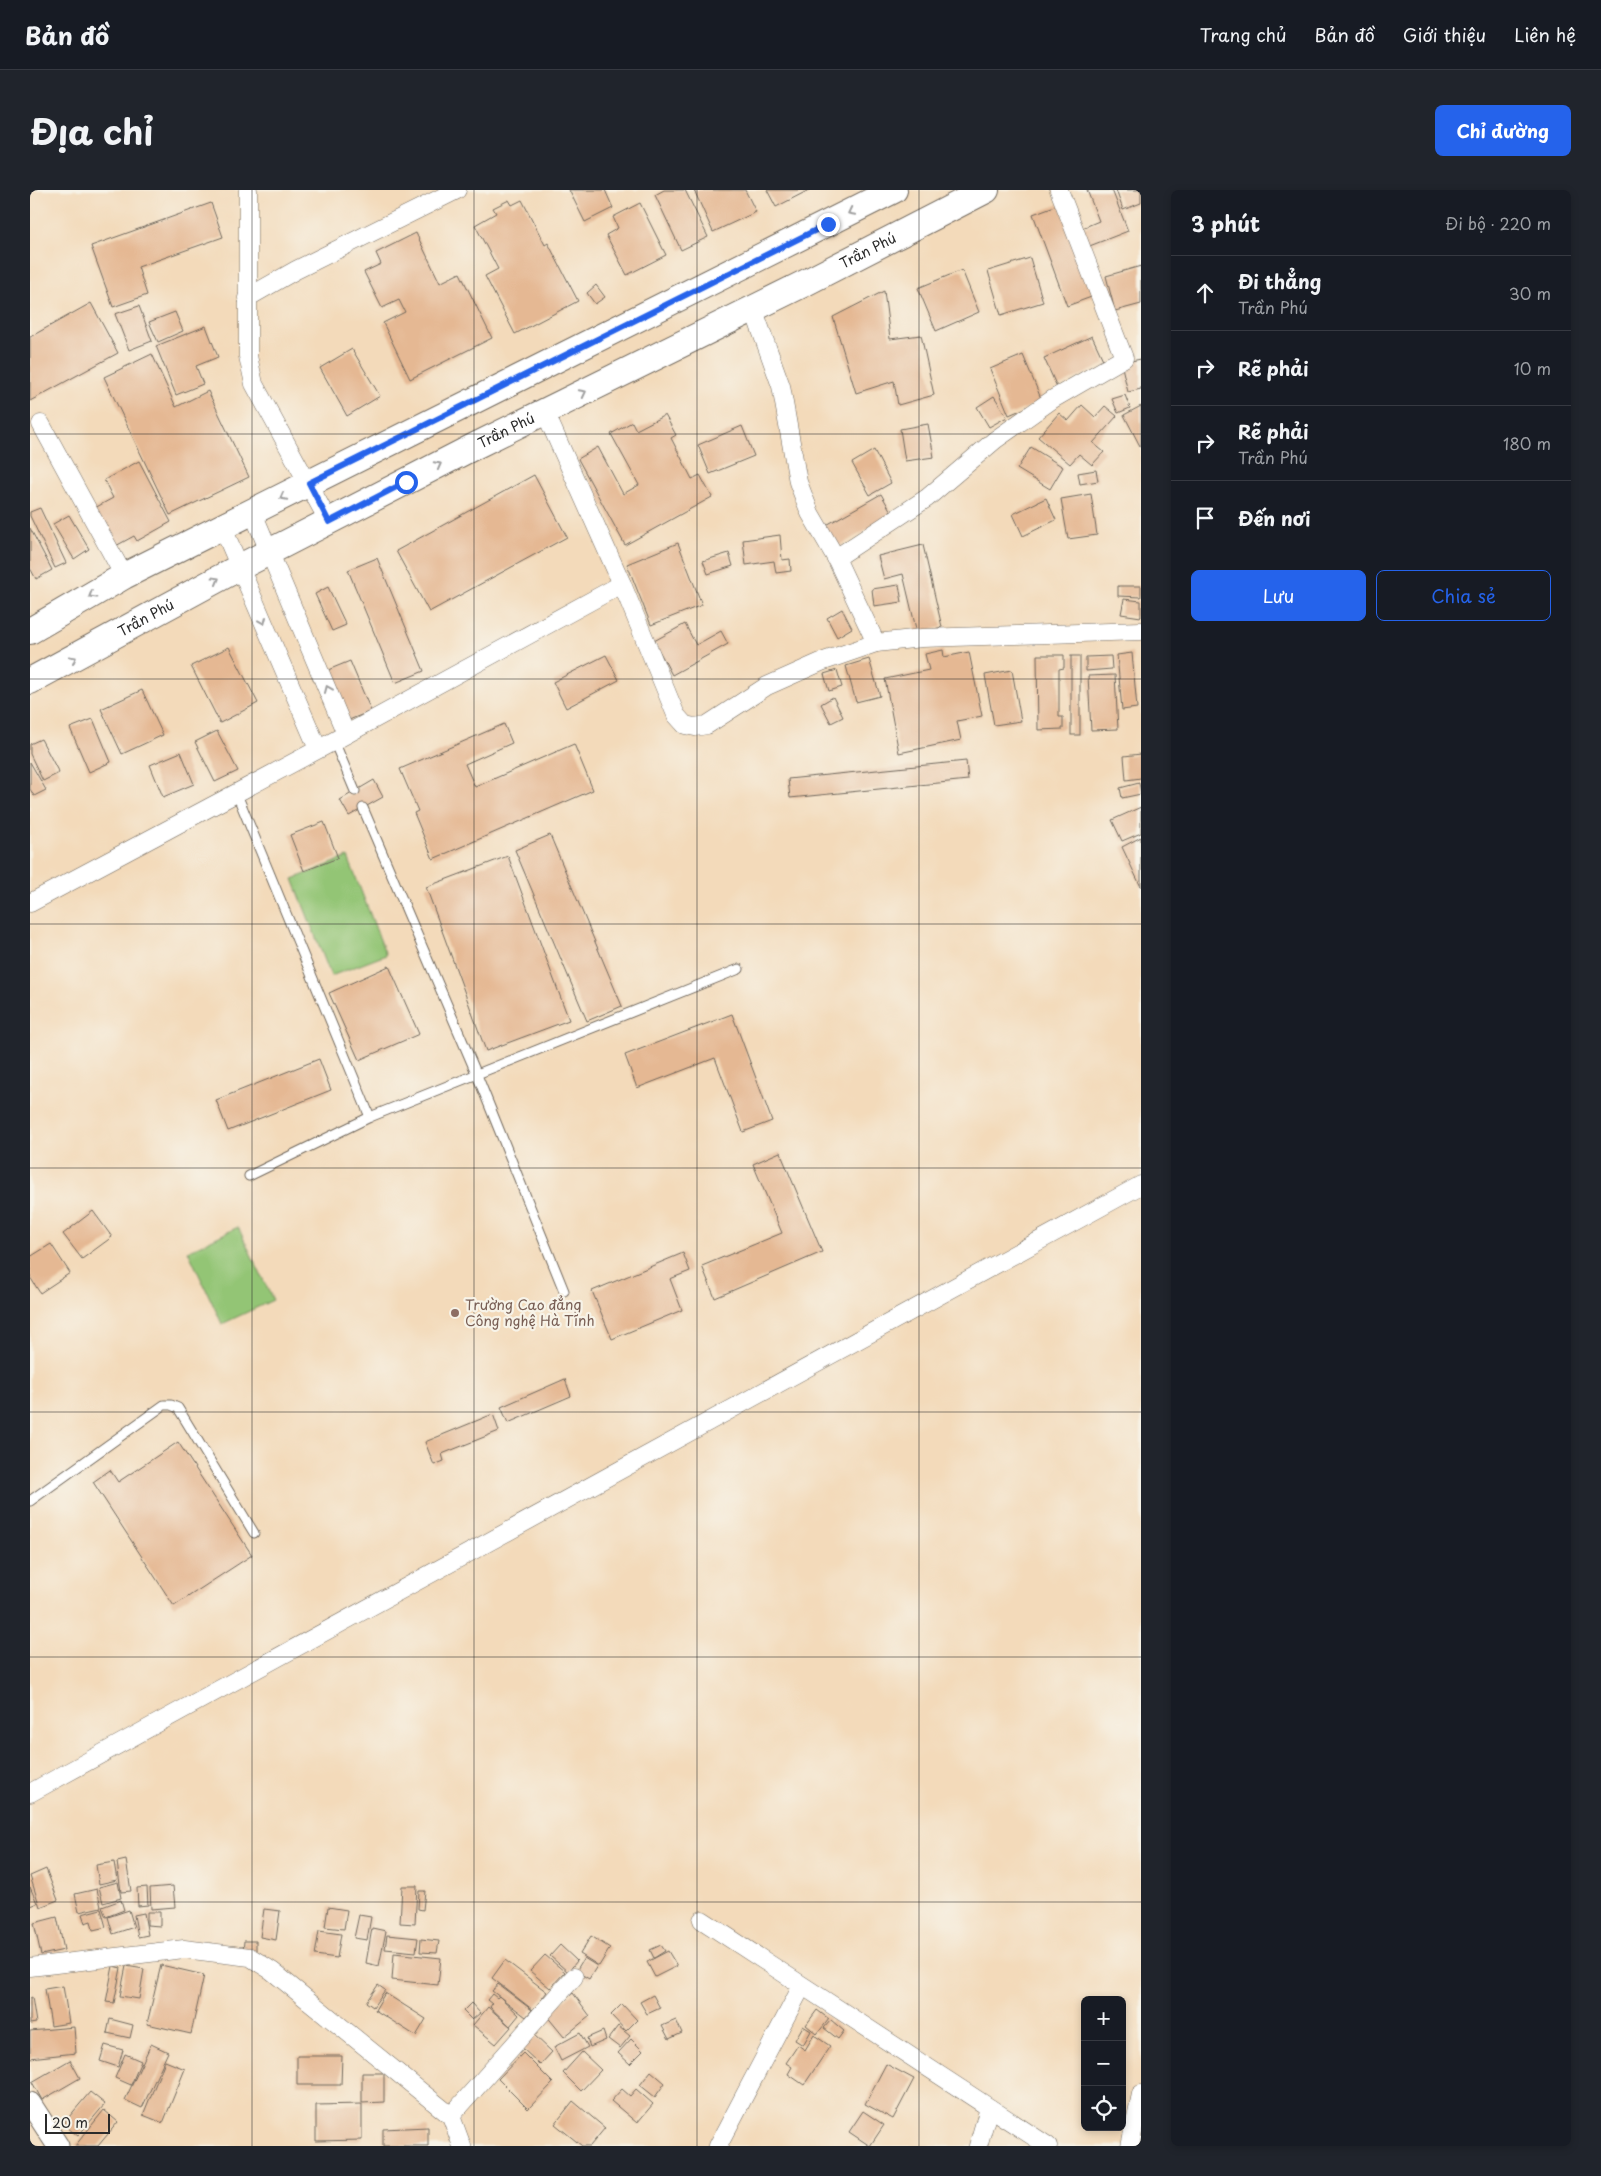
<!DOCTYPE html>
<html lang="vi">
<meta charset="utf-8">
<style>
:root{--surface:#171b24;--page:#20242c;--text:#f1f3f6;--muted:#9ea1a6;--line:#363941;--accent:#2563eb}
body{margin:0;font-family:"Playpen Sans",sans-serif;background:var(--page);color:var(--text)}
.controls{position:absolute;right:15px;bottom:15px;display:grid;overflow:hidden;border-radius:8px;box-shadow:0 2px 8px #0003}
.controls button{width:45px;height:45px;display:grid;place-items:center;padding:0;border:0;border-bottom:1px solid var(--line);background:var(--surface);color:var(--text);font:25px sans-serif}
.scale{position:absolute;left:15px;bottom:12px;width:65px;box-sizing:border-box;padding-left:5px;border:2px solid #2b2b2b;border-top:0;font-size:14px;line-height:18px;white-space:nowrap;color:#2b2b2b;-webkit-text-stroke:4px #f7f3e8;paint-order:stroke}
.stop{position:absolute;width:15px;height:15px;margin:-11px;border:4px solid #2563eb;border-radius:50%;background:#fff}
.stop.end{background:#2563eb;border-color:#fff;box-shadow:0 1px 5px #0008}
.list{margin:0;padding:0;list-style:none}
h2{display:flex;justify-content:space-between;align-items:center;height:65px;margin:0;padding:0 20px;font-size:21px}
h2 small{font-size:16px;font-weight:400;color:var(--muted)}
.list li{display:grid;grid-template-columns:32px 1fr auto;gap:15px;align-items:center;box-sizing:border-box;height:75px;padding:0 20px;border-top:1px solid var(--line)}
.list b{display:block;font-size:19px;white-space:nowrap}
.list p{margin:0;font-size:16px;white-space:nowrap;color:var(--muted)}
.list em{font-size:16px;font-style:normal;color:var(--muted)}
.actions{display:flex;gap:10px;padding:15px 20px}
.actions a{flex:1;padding:11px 0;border:1px solid var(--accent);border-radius:8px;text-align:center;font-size:18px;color:var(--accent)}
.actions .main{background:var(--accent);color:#fff}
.icon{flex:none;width:28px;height:28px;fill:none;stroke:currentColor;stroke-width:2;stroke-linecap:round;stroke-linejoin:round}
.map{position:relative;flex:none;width:1111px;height:1956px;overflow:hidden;border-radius:8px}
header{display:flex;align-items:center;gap:30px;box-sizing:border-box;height:70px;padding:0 25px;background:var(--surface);border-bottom:1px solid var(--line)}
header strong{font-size:24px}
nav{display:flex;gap:28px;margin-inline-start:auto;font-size:18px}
.intro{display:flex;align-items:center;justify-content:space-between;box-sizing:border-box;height:120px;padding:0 30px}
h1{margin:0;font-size:35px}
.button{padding:12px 22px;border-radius:8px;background:var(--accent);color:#fff;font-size:18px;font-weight:700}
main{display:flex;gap:30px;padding:0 30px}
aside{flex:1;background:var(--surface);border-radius:8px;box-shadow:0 2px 8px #0003}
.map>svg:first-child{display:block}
.green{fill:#93c575;stroke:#5f7850}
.building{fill:#e5b893}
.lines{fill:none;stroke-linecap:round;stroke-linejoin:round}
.service-casing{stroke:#71685d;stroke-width:11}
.minor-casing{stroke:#71685d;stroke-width:19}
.tertiary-casing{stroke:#71685d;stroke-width:23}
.primary-casing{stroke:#71685d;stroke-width:28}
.service{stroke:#fff;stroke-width:9}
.minor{stroke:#fff;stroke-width:18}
.tertiary{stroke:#fff;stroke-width:21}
.primary{stroke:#fff;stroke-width:26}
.oneway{stroke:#a0a0a0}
.route{stroke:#2563eb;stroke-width:6}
.grid{fill:none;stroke:#2b2b2b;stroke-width:1;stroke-opacity:0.55}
.education-dot{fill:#8d6e63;stroke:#f7f3e8;stroke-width:2}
.labels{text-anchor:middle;stroke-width:4.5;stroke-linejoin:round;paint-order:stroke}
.street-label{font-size:14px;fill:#2b2b2b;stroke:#f7f3e8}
.education-label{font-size:14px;fill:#785e54;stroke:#f7f3e8;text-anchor:start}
</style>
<header>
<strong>Bản đồ</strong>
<nav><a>Trang chủ</a><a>Bản đồ</a><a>Giới thiệu</a><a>Liên hệ</a></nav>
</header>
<div class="intro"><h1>Địa chỉ</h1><a class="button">Chỉ đường</a></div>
<main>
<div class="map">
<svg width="1111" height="1956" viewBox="0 0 1111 1956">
<rect width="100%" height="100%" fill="#f7f3e8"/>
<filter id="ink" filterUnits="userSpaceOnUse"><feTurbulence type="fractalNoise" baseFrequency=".02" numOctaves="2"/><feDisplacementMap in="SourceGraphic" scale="10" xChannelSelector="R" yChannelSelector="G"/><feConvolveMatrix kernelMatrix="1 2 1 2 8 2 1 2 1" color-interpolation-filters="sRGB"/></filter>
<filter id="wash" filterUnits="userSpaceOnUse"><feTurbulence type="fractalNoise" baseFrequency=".0096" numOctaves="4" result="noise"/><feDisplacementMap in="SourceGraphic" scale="20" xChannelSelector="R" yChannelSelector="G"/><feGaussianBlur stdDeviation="1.12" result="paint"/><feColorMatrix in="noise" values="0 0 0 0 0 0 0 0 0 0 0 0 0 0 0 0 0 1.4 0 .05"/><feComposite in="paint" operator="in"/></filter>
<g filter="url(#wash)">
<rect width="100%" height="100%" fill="#f3daba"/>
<g class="green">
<polygon points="318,667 356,765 301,786 263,689"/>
<polygon points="208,1037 243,1110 192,1134 158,1061"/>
</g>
<g id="blocks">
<g class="building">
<polygon points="539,0 575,0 583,18 555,32"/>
<polygon points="634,0 655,0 678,47 651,60 625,5"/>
<polygon points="664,0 715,0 726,22 683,42"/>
<polygon points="737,0 779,0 746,17"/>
<polygon points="1057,0 1082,0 1098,41 1057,57 1050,39 1069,31"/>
<polygon points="1086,0 1111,0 1111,13 1093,20"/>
<polygon points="479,10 482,15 492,10 515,55 518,53 548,111 485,144 455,86 468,79 445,35 466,23 463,18"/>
<polygon points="181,13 193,47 108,77 117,105 83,117 61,56"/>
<polygon points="610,13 636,65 597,85 576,45 588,38 583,27"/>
<polygon points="1030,14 1064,106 1037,116 1003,24"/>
<polygon points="386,43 410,93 430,83 462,148 380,189 353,133 375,122 369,110 352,118 334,82 351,74 346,63"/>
<polygon points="1000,68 1013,112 971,125 958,81"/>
<polygon points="1111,76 1111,114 1085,121 1076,86"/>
<polygon points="932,80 949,122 906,141 888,98"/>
<polygon points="566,95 575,107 565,114 557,103"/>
<polygon points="854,101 860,149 891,145 904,205 868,215 864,191 826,203 803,127"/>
<polygon points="61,113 88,163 0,211 0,147"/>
<polygon points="109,116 122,151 99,160 85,124"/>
<polygon points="145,122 153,141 128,152 119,132"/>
<polygon points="176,136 188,167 166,176 173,194 146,205 126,156"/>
<polygon points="1062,146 1075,174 1027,197 1014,168"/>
<polygon points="322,159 350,206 317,226 290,178"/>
<polygon points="122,164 146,217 178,201 219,287 140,325 74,187"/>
<polygon points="993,165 1012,211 979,225 960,179"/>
<polygon points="1111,169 1111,199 1098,202 1091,173"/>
<polygon points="1095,205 1100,218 1088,223 1082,209"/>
<polygon points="964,206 977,227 959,237 947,217"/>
<polygon points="1052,215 1065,227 1075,216 1087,226 1063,253 1074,262 1062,275 1049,264 1040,274 1008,247 1029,223 1038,231"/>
<polygon points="1111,216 1111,258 1094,225"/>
<polygon points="635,225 646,245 641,248 662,289 670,285 682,307 595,355 548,269 568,257 593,304 609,295 581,244 602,232 606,240"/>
<polygon points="898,234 904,267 875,271 870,239"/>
<polygon points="712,236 724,266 680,284 668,255"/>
<polygon points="1001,257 1033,277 1020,299 987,279"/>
<polygon points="844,260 861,293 840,305 822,273"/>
<polygon points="109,271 141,332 107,351 104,346 82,358 61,320 83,308 74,290"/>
<polygon points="1066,280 1068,291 1050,294 1048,283"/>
<polygon points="504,285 537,347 399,422 366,361"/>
<polygon points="851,304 863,325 805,358 793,337"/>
<polygon points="1061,304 1067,345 1038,349 1031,309"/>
<polygon points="1016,308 1026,330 993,346 983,324"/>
<polygon points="10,318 36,373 25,378 0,326 0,322"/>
<polygon points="39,325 59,359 44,369 23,334"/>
<polygon points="0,338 22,380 6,389 0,378"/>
<polygon points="750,345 752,370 760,369 761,381 746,383 744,371 716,375 713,350"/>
<polygon points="648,353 672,415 621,435 597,374"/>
<polygon points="893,355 912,437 887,443 873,384 854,389 848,366"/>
<polygon points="699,363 703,376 678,384 673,371"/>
<polygon points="347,368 394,481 365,493 318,380"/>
<polygon points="869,395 872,412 844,416 842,399"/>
<polygon points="1088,396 1111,396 1111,407 1088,406"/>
<polygon points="298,397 316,435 302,441 285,404"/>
<polygon points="1094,409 1111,411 1111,427 1091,424"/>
<polygon points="812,419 822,438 807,447 797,428"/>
<polygon points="655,434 666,455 691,441 698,454 642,485 624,451"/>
<polygon points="199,457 228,513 190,533 161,476"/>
<polygon points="913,460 914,467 939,462 952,526 927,531 931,550 869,563 855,489 899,480 895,464"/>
<polygon points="1102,463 1107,518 1092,520 1087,465"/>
<polygon points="576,465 589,490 536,518 523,492"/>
<polygon points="1007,465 1034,465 1034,478 1029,479 1029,527 1033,527 1033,539 1008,540"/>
<rect x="1041" y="466" width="9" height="79"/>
<polygon points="1081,466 1082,479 1056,481 1056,467"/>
<polygon points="839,469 850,506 826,512 816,476"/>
<polygon points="320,471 341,521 319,530 298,480"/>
<polygon points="807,480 812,497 799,501 794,484"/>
<polygon points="982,480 991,531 964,535 955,485"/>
<polygon points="1085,485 1088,539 1061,540 1058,486"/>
<polygon points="112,500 133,545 92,564 71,519"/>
<polygon points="803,507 813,527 801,533 791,514"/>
<polygon points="63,529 81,572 59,582 40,538"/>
<polygon points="474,534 482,553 435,574 445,597 544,554 563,600 403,669 384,623 388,621 370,579"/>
<polygon points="187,541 208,581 185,592 165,552"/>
<polygon points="11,549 29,583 13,591 0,564 0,554"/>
<polygon points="151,562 164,594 133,607 120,575"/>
<polygon points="1111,564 1111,588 1096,590 1094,566"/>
<polygon points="936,571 938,590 760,608 758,589"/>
<polygon points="0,572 16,600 4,606 0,599"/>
<polygon points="344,590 353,607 319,626 310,610"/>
<polygon points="1109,593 1111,604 1092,608 1090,598"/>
<polygon points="1111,617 1111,643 1092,651 1082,630"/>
<polygon points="294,632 308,668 274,681 260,645"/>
<polygon points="520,645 592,816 557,831 485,660"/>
<polygon points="1111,647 1111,697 1092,657"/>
<polygon points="478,666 539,830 456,861 396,697"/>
<polygon points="359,776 389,844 329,870 299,803"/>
<polygon points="702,824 742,931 713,942 685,868 607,898 595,865"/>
<polygon points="289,869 301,900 198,941 186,910"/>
<polygon points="750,962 792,1062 685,1108 672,1076 752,1043 723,974"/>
<polygon points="63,1021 82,1047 52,1069 33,1044"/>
<polygon points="21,1054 40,1083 10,1103 0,1087 0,1067"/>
<polygon points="653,1063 660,1081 640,1089 652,1120 582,1149 562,1101"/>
<polygon points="535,1189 541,1206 478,1233 471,1217"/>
<polygon points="463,1224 469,1241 412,1264 414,1271 404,1275 395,1252"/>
<polygon points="148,1252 222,1365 144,1416 63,1292 80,1280 88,1292"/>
<polygon points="96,1670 101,1701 91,1702 87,1672"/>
<polygon points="84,1672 87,1690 69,1694 66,1675"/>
<polygon points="16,1679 28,1710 10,1717 0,1686"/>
<polygon points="88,1692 91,1708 73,1713 69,1697"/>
<polygon points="143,1696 145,1717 121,1719 120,1698"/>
<polygon points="372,1696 387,1696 385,1734 370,1733"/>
<polygon points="0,1697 7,1713 0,1716"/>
<polygon points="117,1697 118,1715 108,1716 107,1698"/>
<polygon points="67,1699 71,1717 49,1722 45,1704"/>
<polygon points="389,1701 395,1701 393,1720 388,1719"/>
<polygon points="91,1710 94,1720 76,1727 72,1717"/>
<polygon points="298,1717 317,1720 314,1739 295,1737"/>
<polygon points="71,1719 76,1737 63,1740 61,1731 55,1733 52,1724"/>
<polygon points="234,1719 250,1721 246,1750 230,1747"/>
<polygon points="99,1720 104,1737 83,1744 78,1727"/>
<polygon points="117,1722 130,1722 130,1736 117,1735"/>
<polygon points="114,1723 118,1745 108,1747 104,1725"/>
<polygon points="329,1725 341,1727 337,1750 324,1748"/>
<polygon points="27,1727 34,1760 11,1765 4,1733"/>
<polygon points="342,1738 356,1741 349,1776 336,1773"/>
<polygon points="289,1741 311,1744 307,1768 285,1765"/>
<polygon points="357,1745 388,1748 386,1762 355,1759"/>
<polygon points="561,1746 580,1758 569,1776 550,1764"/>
<polygon points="391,1749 409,1751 407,1763 390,1762"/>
<polygon points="214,1751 226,1751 226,1762 213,1762"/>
<polygon points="530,1755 547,1771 538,1782 520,1766"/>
<polygon points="631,1755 635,1761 624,1768 620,1760"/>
<polygon points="638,1761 647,1776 625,1787 617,1772"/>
<polygon points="364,1763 411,1768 408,1795 362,1790"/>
<polygon points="515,1765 535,1782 520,1798 500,1781"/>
<polygon points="554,1768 567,1776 559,1789 546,1781"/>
<polygon points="475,1770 517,1802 503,1820 462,1788"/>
<polygon points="131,1775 174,1785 161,1844 117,1834"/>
<polygon points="83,1776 91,1778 84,1813 76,1812"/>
<polygon points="96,1776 114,1779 109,1809 90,1806"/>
<polygon points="468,1794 502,1820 496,1827 462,1801"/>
<polygon points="348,1795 355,1800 343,1817 336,1812"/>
<polygon points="33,1796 39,1833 21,1836 15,1799"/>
<polygon points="355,1803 396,1829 386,1846 345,1820"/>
<polygon points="543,1803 560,1826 534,1847 516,1825"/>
<polygon points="462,1804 467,1808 469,1806 489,1825 480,1836 460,1817 462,1814 457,1810"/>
<polygon points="623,1805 630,1818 617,1824 610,1812"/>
<polygon points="2,1807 6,1833 0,1834 0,1808"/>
<polygon points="441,1813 450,1823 442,1830 433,1821"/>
<polygon points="592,1814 607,1830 596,1841 581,1825"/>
<polygon points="458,1817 481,1837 466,1854 443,1835"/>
<polygon points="787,1820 799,1829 787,1844 776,1835"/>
<polygon points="80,1829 103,1835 100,1848 77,1843"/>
<polygon points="646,1830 652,1843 639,1849 632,1836"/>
<polygon points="801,1830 814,1841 808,1849 794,1838"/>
<polygon points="588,1836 600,1846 590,1858 578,1849"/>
<polygon points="773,1836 781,1841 773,1855 765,1850"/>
<polygon points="44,1837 46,1863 0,1868 0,1841"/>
<polygon points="573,1841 576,1850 560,1857 557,1848"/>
<polygon points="502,1843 522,1862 510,1875 490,1856"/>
<polygon points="550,1843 558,1857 531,1871 524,1857"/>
<polygon points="784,1845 800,1856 774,1895 758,1884 762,1877 756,1873 768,1855 775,1860"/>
<polygon points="601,1849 613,1861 600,1874 588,1863"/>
<polygon points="121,1854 138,1862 112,1918 95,1910"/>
<polygon points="75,1855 93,1860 88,1877 70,1871"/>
<polygon points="552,1862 571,1880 551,1901 533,1883"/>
<polygon points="493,1863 523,1893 498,1919 468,1889"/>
<polygon points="95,1864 111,1871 101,1895 85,1888"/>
<polygon points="267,1866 312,1866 311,1895 267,1895"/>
<polygon points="40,1870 50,1888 12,1910 2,1892"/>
<polygon points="135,1871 155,1879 133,1933 113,1925"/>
<polygon points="856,1874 884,1889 863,1929 835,1914"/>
<polygon points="621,1881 635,1893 625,1907 610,1895"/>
<polygon points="332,1883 354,1883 354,1912 332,1913"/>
<polygon points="592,1899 600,1906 606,1899 623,1914 607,1933 581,1911"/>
<polygon points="60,1902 75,1914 48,1946 33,1934"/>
<polygon points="543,1911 575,1938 560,1956 552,1956 525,1934"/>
<polygon points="332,1914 332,1950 286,1951 286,1915"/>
<polygon points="74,1920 88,1932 68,1956 45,1956"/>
<polygon points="833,1921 854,1935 840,1956 819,1942"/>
<polygon points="398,1937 398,1956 353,1956 353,1939"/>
</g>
</g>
</g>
<g filter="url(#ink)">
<use href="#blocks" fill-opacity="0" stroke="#71685d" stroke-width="1"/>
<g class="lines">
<g class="service-casing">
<g id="service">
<polyline points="304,551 325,601"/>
<polyline points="206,602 340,927"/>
<polyline points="333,618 447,885 534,1101"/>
<polyline points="219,986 340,927 709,779"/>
<polyline points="0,1311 134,1215 141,1215 148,1218 224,1343"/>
</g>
</g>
<g class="minor-casing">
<g id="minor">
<polyline points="218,0 218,166 224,194 299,332"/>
<polyline points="217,108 266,80 427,0"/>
<polyline points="723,118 751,196 768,292 780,323 806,368 846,453"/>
<polyline points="515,222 592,394 646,525 655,535 665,537 677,535 737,496 791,472 846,453 892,448 1111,441"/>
<polyline points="11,234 94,386"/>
<polyline points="223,323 316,544"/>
<polyline points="193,338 288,559"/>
<polyline points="806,368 897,308 965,250 1023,209 1094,168 1029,0"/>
<polyline points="0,713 304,551 592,394"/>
<polyline points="0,1603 1111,995"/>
<polyline points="672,1730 1018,1956"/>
<polyline points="0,1777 154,1759 220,1767 242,1781 421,1926 432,1956"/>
<polyline points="421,1926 544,1787"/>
<polyline points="688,1956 772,1796"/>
<polyline points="948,1956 959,1918"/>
<polyline points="1100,1956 1111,1904"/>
</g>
</g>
<g class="tertiary-casing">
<polyline id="tertiary" points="0,1913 28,1956"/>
</g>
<g class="primary-casing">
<g id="primary">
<polyline points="0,441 94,386 864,0"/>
<path id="s1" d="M0,491L210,377L445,256L773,94L956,0"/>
</g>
</g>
<use href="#service" class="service"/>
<use href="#minor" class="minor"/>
<use href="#tertiary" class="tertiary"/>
<use href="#primary" class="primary"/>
</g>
<defs><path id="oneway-chevron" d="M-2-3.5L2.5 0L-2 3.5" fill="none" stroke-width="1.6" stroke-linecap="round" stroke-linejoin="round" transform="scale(1.25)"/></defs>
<g class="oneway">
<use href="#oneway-chevron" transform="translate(821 22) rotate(153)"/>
<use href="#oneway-chevron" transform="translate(553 203) rotate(-27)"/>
<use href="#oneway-chevron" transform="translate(408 275) rotate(-28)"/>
<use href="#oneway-chevron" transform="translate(253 307) rotate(152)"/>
<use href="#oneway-chevron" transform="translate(186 390) rotate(-29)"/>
<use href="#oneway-chevron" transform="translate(62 405) rotate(150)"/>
<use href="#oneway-chevron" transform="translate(233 431) rotate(67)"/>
<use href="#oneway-chevron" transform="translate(43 469) rotate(-29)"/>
<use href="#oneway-chevron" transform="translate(298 499) rotate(-113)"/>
</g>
</g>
<g class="lines" filter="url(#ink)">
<polyline class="route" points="376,292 299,332 279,293 798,34"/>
</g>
<path class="grid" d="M222,0V1956M444,0V1956M667,0V1956M889,0V1956M0,244H1111M0,489H1111M0,734H1111M0,978H1111M0,1222H1111M0,1467H1111M0,1712H1111"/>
<circle class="education-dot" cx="425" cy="1123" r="5"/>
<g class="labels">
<g class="street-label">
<text dy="5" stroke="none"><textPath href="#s1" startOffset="942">Trần Phú</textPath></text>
<text dy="5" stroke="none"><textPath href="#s1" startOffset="538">Trần Phú</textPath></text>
<text dy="5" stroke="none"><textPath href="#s1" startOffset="132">Trần Phú</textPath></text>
</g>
<g class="education-label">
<text x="435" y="1120">Trường Cao đẳng<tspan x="435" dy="16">Công nghệ Hà Tĩnh</tspan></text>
</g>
</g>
</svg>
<div class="controls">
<button>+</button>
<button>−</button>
<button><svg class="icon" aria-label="locate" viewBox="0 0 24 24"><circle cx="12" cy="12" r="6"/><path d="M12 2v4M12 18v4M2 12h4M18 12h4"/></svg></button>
</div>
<div class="scale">20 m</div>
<div class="stop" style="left:376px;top:292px"></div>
<div class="stop end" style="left:798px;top:34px"></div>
</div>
<aside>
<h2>3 phút<small>Đi bộ · 220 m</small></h2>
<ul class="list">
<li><svg class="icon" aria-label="ahead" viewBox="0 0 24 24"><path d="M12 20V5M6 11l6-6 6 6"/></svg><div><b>Đi thẳng</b><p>Trần Phú</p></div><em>30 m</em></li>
<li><svg class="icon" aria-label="right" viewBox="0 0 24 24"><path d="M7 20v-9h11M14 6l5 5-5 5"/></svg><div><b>Rẽ phải</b></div><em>10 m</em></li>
<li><svg class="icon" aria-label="right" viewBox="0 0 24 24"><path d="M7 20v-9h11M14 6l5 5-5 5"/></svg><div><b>Rẽ phải</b><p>Trần Phú</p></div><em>180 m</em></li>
<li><svg class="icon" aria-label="arrive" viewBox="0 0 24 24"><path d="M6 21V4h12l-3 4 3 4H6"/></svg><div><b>Đến nơi</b></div></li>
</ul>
<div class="actions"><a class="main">Lưu</a><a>Chia sẻ</a></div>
</aside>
</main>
